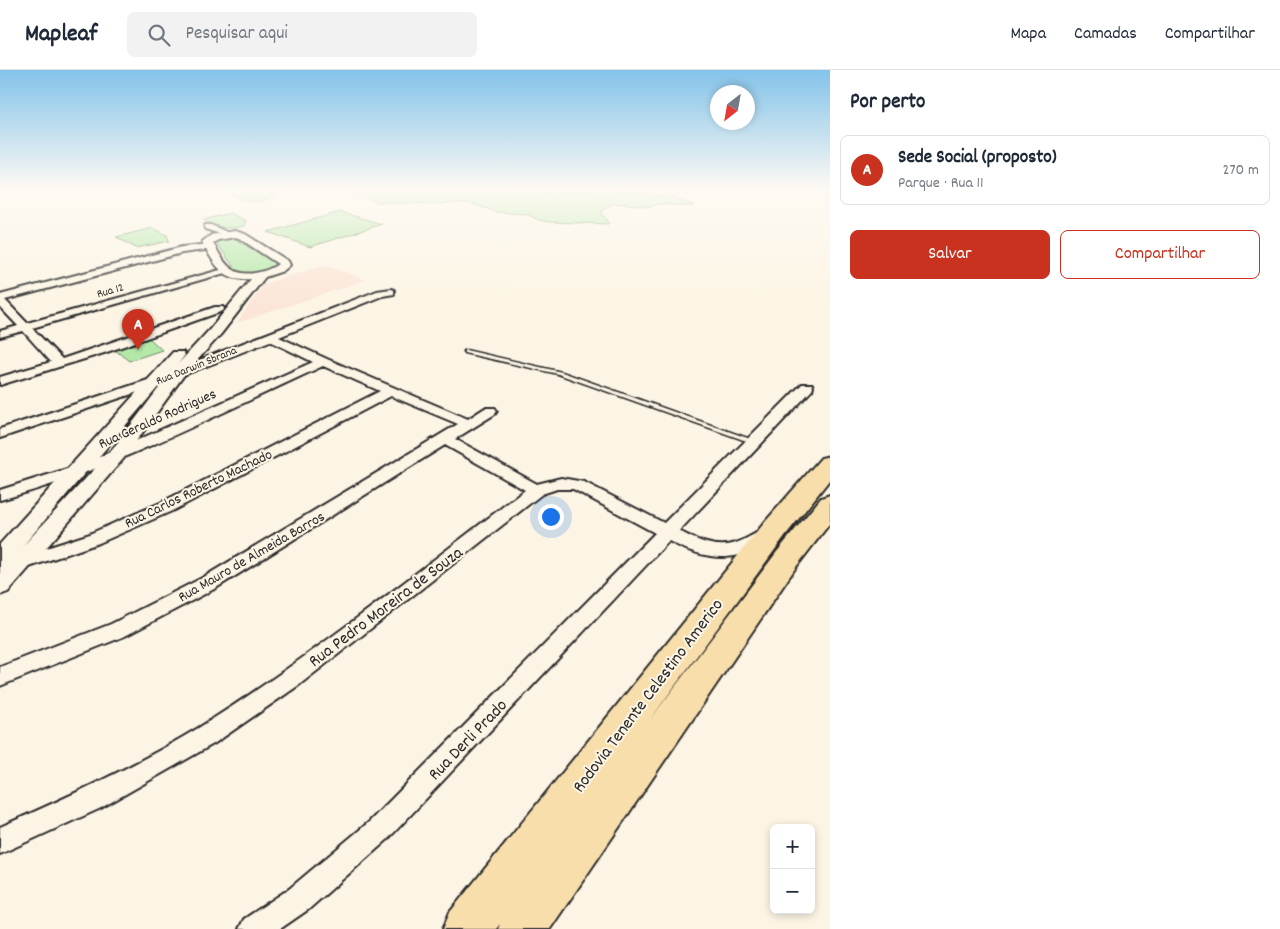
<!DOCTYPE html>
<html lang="pt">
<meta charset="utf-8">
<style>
:root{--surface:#fff;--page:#f2f2f3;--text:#1f2937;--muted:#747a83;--line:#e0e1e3;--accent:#c8321e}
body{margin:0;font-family:Dekko,sans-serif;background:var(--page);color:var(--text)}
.controls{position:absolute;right:15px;bottom:15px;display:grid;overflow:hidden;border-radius:8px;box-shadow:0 2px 8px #0003}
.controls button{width:45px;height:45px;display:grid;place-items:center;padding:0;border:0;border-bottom:1px solid var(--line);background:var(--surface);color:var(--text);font:25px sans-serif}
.compass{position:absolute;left:710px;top:15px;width:45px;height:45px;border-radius:50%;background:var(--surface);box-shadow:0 2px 8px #0003;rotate:211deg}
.you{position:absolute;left:550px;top:446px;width:18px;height:18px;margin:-12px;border:4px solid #fff;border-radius:50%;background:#1a73e8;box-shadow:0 0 0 8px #1a73e833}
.badge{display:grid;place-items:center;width:32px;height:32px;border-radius:50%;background:var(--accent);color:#fff;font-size:16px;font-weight:700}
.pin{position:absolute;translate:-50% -41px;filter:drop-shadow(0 1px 2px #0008)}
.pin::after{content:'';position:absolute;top:26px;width:18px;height:15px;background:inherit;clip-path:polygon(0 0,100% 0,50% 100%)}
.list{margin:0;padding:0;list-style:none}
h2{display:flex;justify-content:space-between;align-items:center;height:65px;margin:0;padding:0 20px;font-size:21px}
h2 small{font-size:16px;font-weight:400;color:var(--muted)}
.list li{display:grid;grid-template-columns:32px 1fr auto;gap:15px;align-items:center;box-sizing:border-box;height:70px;margin:0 10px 10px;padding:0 10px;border:1px solid var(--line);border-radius:8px}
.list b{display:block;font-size:19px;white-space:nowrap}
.list p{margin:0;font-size:16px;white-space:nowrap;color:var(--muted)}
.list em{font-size:16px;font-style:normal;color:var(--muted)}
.actions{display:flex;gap:10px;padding:15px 20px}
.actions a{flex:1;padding:11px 0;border:1px solid var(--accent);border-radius:8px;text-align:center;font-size:18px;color:var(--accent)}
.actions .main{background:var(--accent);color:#fff}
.icon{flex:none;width:28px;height:28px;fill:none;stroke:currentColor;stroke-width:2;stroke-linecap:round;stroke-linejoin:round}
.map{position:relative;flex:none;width:830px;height:859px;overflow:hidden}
header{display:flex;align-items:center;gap:30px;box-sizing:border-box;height:70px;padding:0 25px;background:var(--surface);border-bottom:1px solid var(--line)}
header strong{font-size:24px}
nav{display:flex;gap:28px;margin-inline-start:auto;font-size:18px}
.search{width:350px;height:45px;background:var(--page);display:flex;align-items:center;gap:12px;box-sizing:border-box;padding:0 18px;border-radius:8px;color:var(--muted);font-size:19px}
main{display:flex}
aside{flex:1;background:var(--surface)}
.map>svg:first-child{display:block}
.built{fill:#fbe5d7}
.green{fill:#b4e8a9;stroke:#708a6a}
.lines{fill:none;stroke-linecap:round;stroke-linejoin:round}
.service-casing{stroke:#2b2b2b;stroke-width:3}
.minor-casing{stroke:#2b2b2b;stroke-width:4}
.tertiary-casing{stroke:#2b2b2b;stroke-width:4}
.trunk-casing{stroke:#2b2b2b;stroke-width:4}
.service{fill:#fcf5e5;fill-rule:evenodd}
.minor{fill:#fcf5e5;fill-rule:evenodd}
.tertiary{fill:#fcf5e5;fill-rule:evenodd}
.trunk{fill:#f8deab;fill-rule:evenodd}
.labels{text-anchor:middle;stroke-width:4;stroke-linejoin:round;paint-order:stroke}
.far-street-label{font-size:12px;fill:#2b2b2b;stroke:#fcf5e5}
.street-label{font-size:15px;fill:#2b2b2b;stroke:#fcf5e5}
.near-street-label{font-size:18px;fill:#2b2b2b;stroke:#fcf5e5}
</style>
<header>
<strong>Mapleaf</strong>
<div class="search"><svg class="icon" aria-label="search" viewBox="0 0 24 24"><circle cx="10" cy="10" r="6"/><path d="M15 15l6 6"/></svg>Pesquisar aqui</div>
<nav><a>Mapa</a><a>Camadas</a><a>Compartilhar</a></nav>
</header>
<main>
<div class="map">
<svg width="830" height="859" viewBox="0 0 830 859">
<rect width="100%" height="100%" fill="#fcf5e5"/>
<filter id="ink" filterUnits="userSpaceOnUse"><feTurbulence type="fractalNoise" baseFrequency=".02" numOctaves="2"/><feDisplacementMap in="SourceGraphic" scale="10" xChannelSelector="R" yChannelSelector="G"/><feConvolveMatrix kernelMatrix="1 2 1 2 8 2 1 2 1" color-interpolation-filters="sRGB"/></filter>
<g filter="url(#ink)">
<polygon class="built" points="329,196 366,210 237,253 263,214 317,197"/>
<g class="green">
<path d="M222,119H282C277,122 274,127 270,128C252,137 237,126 222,119Z"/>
<path d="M347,119H500L551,124L602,120L670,126L694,136C682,137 671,134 659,134C656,134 654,136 652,136C636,138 614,126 602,141V145L608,151V154L550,152L539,150L526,144L497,142L469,133L432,134L377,132Z"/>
<polygon points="340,142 382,154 310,177 268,162"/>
<path d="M230,143L246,151L244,156C230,161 217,157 203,150Z"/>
<polygon points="153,158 167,165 169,171 136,178 116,167"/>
<path d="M232,167L272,191L275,194C268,207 248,203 236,200L215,171L218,168Z"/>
<polygon points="149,268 162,280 129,291 115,280"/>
</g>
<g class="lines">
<g class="service-casing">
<polygon id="service" points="466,280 562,302 756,371 757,372 754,374 752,373 558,304 464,283 464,281"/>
</g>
<g class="minor-casing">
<g id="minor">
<polygon points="205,155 211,155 231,164 227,166 205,159"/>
<polygon points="210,174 214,177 213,179 182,183 5,230 27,253 224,199 227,198 232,201 32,258 62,289 215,237 223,237 224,239 223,241 104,283 0,315 0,307 51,292 23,261 0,267 0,261 18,256 0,237 0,225 182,177"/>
<path d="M391,219L394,220V224L382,226L279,267L327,289L468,349L485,338H495L497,341L495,344L455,369L537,414L561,408L584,412L664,453L802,314H812L813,317L812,320L679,461C696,470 716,480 736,473C745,470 753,464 762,461L768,463L771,467C767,473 761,476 755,479C726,494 697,486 669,471L387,770L309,839L280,859H239L244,849L289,819L369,752L655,463L573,419H557L542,424L299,615L215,673L101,738L0,784V757C68,727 136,696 200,657C313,586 418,501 525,420L445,375L216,518L125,566L0,616V597L111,554L202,508L458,354L391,326L172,441L99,473L0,507V493L87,465L160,433L380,321L323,296C218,344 112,400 0,430V420L70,398L113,381L313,292L270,271L156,316L0,368V359L148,310L377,221Z"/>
</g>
</g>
<g class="tertiary-casing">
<path id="tertiary" d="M235,161L245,164L288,191L290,195L283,201L265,207L221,264L184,305L124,388L8,522L0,525V501L6,494L0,496V474L173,282H183L185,285L178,294L211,258L251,209C222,211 215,195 202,172L211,165ZM235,167L239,168L278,194C267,202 244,208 232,199C223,193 218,181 213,173L218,170ZM171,302L112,380L22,477Z"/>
</g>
<g class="trunk-casing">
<polygon id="trunk" points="830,386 830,409 785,466 649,651 776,483 821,428 830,425 830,453 796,497 550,859 498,859 500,854 496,859 443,859 450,842 765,452 821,388"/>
</g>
<use href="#service" class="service"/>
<use href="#minor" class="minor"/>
<use href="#tertiary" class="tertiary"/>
<use href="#trunk" class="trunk"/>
</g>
</g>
<linearGradient id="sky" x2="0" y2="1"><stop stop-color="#83c3ea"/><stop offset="0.5" stop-color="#fefaf3"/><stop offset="1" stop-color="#fefaf3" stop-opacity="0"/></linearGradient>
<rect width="830" height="239" fill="url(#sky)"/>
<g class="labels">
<g class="far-street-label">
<text transform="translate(110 220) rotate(-16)" y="4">Rua 12</text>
<text transform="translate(196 295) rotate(-22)" y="4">Rua Darwin Sbrana</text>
</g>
<g class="street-label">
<text transform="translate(157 348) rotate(-24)" y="5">Rua Geraldo Rodrigues</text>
<text transform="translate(198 418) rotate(-26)" y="5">Rua Carlos Roberto Machado</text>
<text transform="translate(251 486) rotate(-30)" y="5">Rua Mauro de Almeida Barros</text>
</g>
<g class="near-street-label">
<text transform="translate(385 536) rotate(-37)" y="6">Rua Pedro Moreira de Souza</text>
<text transform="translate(647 625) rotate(-53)" y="6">Rodovia Tenente Celestino Americo</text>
<text transform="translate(467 669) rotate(-46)" y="6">Rua Derli Prado</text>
</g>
</g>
</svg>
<div class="controls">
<button>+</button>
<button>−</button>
</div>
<svg class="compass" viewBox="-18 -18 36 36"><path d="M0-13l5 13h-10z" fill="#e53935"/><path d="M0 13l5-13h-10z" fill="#747a83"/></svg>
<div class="you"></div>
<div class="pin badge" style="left:138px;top:280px">A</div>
</div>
<aside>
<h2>Por perto<small></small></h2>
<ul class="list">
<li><span class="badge">A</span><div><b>Sede Social (proposto)</b><p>Parque · Rua 11</p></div><em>270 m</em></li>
</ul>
<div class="actions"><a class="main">Salvar</a><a>Compartilhar</a></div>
</aside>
</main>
